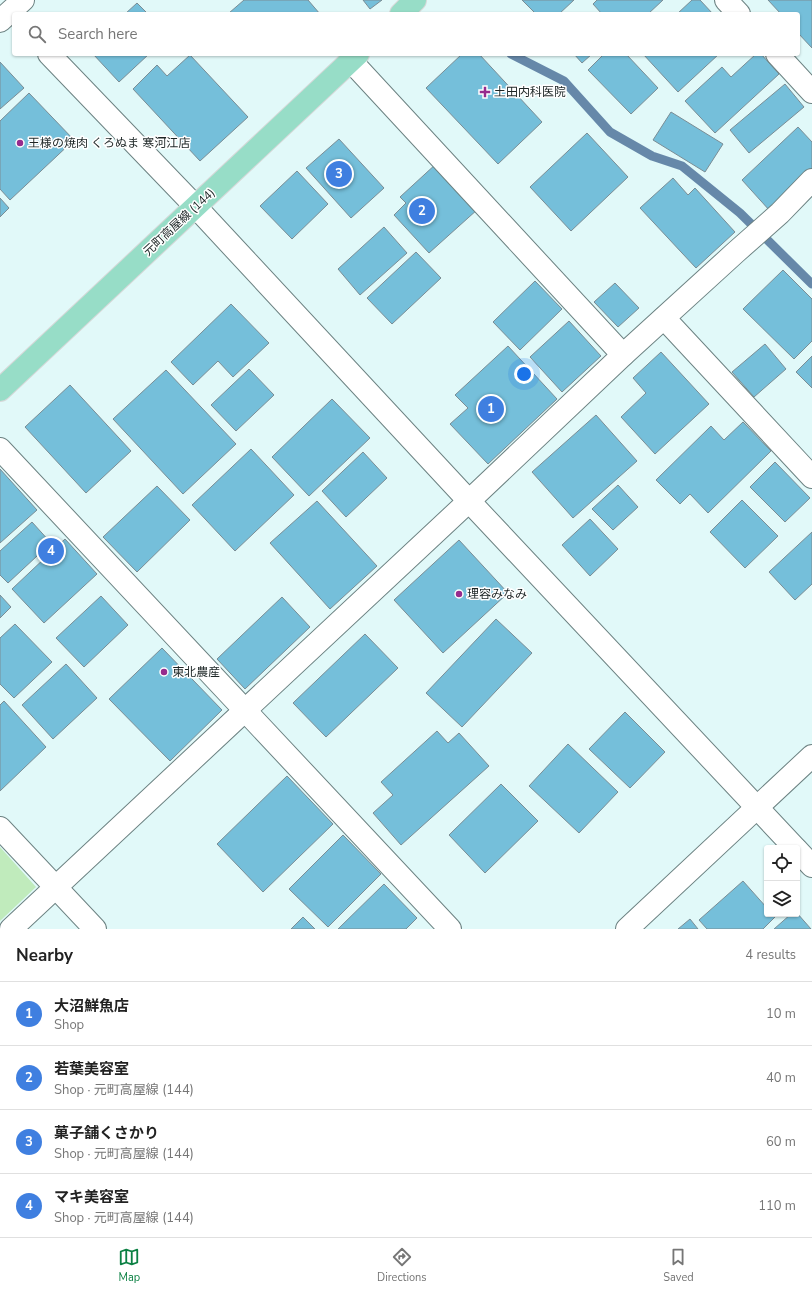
<!DOCTYPE html>
<meta charset="utf-8">
<style>
:root{--surface:#fff;--page:#f6f6f6;--text:#222;--muted:#767676;--line:#e0e0e0;--accent:#0b8043}
body{margin:0;font-family:"Nunito Sans","Noto Sans JP",sans-serif;background:var(--page);color:var(--text)}
.controls{position:absolute;right:12px;bottom:12px;display:grid;overflow:hidden;border-radius:4px;box-shadow:0 1px 3px #0004}
.controls button{width:36px;height:36px;display:grid;place-items:center;padding:0;border:0;border-bottom:1px solid var(--line);background:var(--surface);color:var(--text);font:20px sans-serif}
.you{position:absolute;left:524px;top:374px;width:14px;height:14px;margin:-10px;border:3px solid #fff;border-radius:50%;background:#1a73e8;box-shadow:0 0 0 6px #1a73e833}
.badge{display:grid;place-items:center;width:26px;height:26px;border-radius:50%;background:var(--accent);color:#fff;font-size:13px;font-weight:700}
.pin{position:absolute;translate:-50% -50%;border:2px solid #fff;box-shadow:0 1px 4px #0006}
.list{margin:0;padding:0;list-style:none}
h2{display:flex;justify-content:space-between;align-items:center;height:52px;margin:0;padding:0 16px;font-size:17px}
h2 small{font-size:13px;font-weight:400;color:var(--muted)}
.list li{display:grid;grid-template-columns:26px 1fr auto;gap:12px;align-items:center;box-sizing:border-box;height:64px;padding:0 16px;border-top:1px solid var(--line)}
.list b{display:block;font-size:15px;white-space:nowrap}
.list p{margin:0;font-size:13px;white-space:nowrap;color:var(--muted)}
.list em{font-size:13px;font-style:normal;color:var(--muted)}
.icon{flex:none;width:22px;height:22px;fill:none;stroke:currentColor;stroke-width:2;stroke-linecap:round;stroke-linejoin:round}
.map{position:relative;flex:none;width:812px;height:929px;overflow:hidden}
.search{position:absolute;background:var(--surface);box-shadow:0 1px 3px #0004;left:12px;right:12px;top:12px;height:44px;display:flex;align-items:center;gap:10px;box-sizing:border-box;padding:0 14px;border-radius:4px;color:var(--muted);font-size:15px}
.sheet{height:308px;background:var(--surface)}
nav{display:flex;justify-content:space-around;align-items:center;box-sizing:border-box;height:56px;border-top:1px solid var(--line);background:var(--surface);font-size:11px;color:var(--muted)}
nav a{display:grid;justify-items:center;gap:2px}
nav .on{color:var(--accent)}
.map>svg:first-child{display:block}
.green{fill:#c0ebbc}
.lines{fill:none;stroke-linecap:round;stroke-linejoin:round}
.stream{stroke:#6688a9;stroke-width:9}
.building{fill:#75bfda;stroke:#7a8d95}
.minor-casing{stroke:#6c8282;stroke-width:24}
.major-casing{stroke:#d6d8d8;stroke-width:24}
.minor{stroke:#fff;stroke-width:22}
.major{stroke:#97ddc7;stroke-width:22}
.poi-dot{fill:#962b8d;stroke:#fff;stroke-width:1.5}
.labels{text-anchor:middle;stroke-width:3;stroke-linejoin:round;paint-order:stroke}
.poi-label{font-size:12px;fill:#1c2525;stroke:#fff;text-anchor:start}
.street-label{font-size:12px;fill:#1c2525;stroke:#fff}
</style>
<div class="map">
<svg width="812" height="929" viewBox="0 0 812 929">
<rect width="100%" height="100%" fill="#e1f9f9"/>
<polygon class="green" points="0,847 36,887 0,921"/>
<g class="lines">
<polyline class="stream" points="511,54 564,81 610,132 652,156 682,166 740,213 812,284"/>
</g>
<g class="building">
<polygon points="244,0 308,0 320,14 230,14 229,13"/>
<polygon points="363,0 382,0 370,9"/>
<polygon points="522,0 574,0 559,14 536,14"/>
<polygon points="597,0 663,0 648,14 602,14 593,4"/>
<polygon points="692,0 700,0 713,14 677,14"/>
<polygon points="768,0 812,0 812,48 798,33 798,14 781,14"/>
<polygon points="137,3 148,14 125,14"/>
<polygon points="93,54 149,54 119,82"/>
<polygon points="462,54 479,54 542,122 498,164 426,88"/>
<polygon points="574,54 592,54 582,63"/>
<polygon points="604,54 626,54 658,88 631,114 588,70"/>
<polygon points="643,54 719,54 678,92"/>
<polygon points="756,54 761,54 779,74 715,133 685,101 722,67 731,77"/>
<polygon points="190,55 248,117 200,161 133,89 157,65 167,76"/>
<polygon points="0,62 24,88 0,109"/>
<polygon points="785,84 804,107 749,153 730,130"/>
<polygon points="29,93 74,140 10,200 0,189 0,121"/>
<polygon points="671,112 723,144 705,172 653,140"/>
<polygon points="798,127 812,142 812,171 770,211 742,180"/>
<polygon points="587,133 628,177 571,231 530,187"/>
<polygon points="339,139 384,188 351,218 306,168"/>
<polygon points="437,163 478,209 429,253 394,215 406,203 400,197"/>
<polygon points="297,171 328,204 292,239 260,206"/>
<polygon points="673,178 688,195 695,188 735,232 696,268 640,208"/>
<polygon points="0,198 9,208 0,217"/>
<polygon points="384,227 407,253 360,295 338,269"/>
<polygon points="416,252 441,278 392,324 367,298"/>
<polygon points="783,270 812,299 812,341 794,359 743,309"/>
<polygon points="535,281 562,309 520,350 493,322"/>
<polygon points="615,283 639,308 618,327 594,302"/>
<polygon points="231,304 269,343 233,377 218,361 193,385 171,362"/>
<polygon points="569,321 601,356 562,392 530,357"/>
<polygon points="765,344 786,369 754,397 732,372"/>
<polygon points="508,346 557,399 488,464 450,424 468,408 455,395"/>
<polygon points="661,352 709,404 655,454 621,417 646,393 633,378"/>
<polygon points="812,356 812,388 796,372"/>
<polygon points="249,369 274,395 236,431 211,405"/>
<polygon points="166,370 236,444 183,494 113,419"/>
<polygon points="70,385 131,451 86,493 25,427"/>
<polygon points="332,399 370,438 309,496 272,457"/>
<polygon points="596,415 637,461 573,518 532,472"/>
<polygon points="743,422 771,451 708,513 690,494 680,504 656,480 711,426 724,440"/>
<polygon points="251,449 294,495 235,551 192,505"/>
<polygon points="363,452 387,478 346,517 322,491"/>
<polygon points="775,462 810,498 785,522 750,487"/>
<polygon points="0,469 37,510 0,543"/>
<polygon points="618,485 638,507 613,530 592,509"/>
<polygon points="157,486 190,520 137,572 103,537"/>
<polygon points="742,500 778,536 745,568 710,532"/>
<polygon points="317,501 377,566 330,609 270,543"/>
<polygon points="590,519 618,549 590,576 562,545"/>
<polygon points="32,522 51,543 8,583 0,575 0,551"/>
<polygon points="812,532 812,584 795,600 769,572"/>
<polygon points="65,539 97,574 44,623 12,589"/>
<polygon points="459,540 508,593 443,653 394,600"/>
<polygon points="0,595 11,607 0,618"/>
<polygon points="101,596 128,625 84,667 56,638"/>
<polygon points="282,597 310,627 245,689 217,659"/>
<polygon points="496,619 532,653 462,727 426,693"/>
<polygon points="15,624 52,662 14,698 0,684 0,638"/>
<polygon points="365,634 398,668 326,737 293,703"/>
<polygon points="162,648 222,710 170,761 109,699"/>
<polygon points="66,664 97,698 53,739 22,705"/>
<polygon points="4,701 46,747 0,791 0,705"/>
<polygon points="625,712 665,752 630,788 589,749"/>
<polygon points="437,731 448,743 459,733 489,766 401,845 373,813 393,795 381,782"/>
<polygon points="568,744 618,792 579,833 529,786"/>
<polygon points="287,776 333,824 263,892 217,844"/>
<polygon points="501,784 538,821 485,873 449,835"/>
<polygon points="343,835 381,874 328,927 289,889"/>
<polygon points="743,881 767,908 767,914 772,914 775,917 763,929 707,929 699,920"/>
<polygon points="384,884 417,918 406,929 338,929"/>
<polygon points="797,913 811,929 774,929 791,914 797,914"/>
<polygon points="303,917 315,929 291,929"/>
<polygon points="690,919 698,929 678,929"/>
</g>
<g class="lines">
<g class="minor-casing">
<g id="minor">
<polyline points="726,0 739,14"/>
<polyline points="0,21 23,0"/>
<polyline points="49,54 195,206 469,501 795,848"/>
<polyline points="777,54 812,92"/>
<polyline points="351,61 623,355"/>
<polyline points="664,318 812,477"/>
<polyline points="0,449 450,929"/>
<polyline points="0,828 95,929"/>
<polyline points="797,850 812,866"/>
<polyline points="11,929 469,501 623,355 736,252 780,213 812,180"/>
<polyline points="627,929 812,756"/>
</g>
</g>
<g class="major-casing">
<g id="major">
<polyline points="401,14 415,0"/>
<polyline points="0,390 358,54"/>
</g>
</g>
<use href="#minor" class="minor"/>
<use href="#major" class="major"/>
</g>
<g class="poi-dot">
<path d="M483 86h4v4h4v4h-4v4h-4v-4h-4v-4h4z"/>
<circle cx="20" cy="143" r="4"/>
<circle cx="459" cy="594" r="4"/>
<circle cx="164" cy="672" r="4"/>
</g>
<g class="labels">
<g class="poi-label">
<text x="494" y="96">土田内科医院</text>
<text x="28" y="147">王様の焼肉 くろぬま 寒河江店</text>
<text x="467" y="598">理容みなみ</text>
<text x="172" y="676">東北農産</text>
</g>
<g class="street-label">
<text transform="translate(179 222) rotate(-43)" y="4">元町高屋線 (144)</text>
</g>
</g>
</svg>
<div class="controls">
<button><svg class="icon" aria-label="locate" viewBox="0 0 24 24"><circle cx="12" cy="12" r="6"/><path d="M12 2v4M12 18v4M2 12h4M18 12h4"/></svg></button>
<button><svg class="icon" aria-label="layers" viewBox="0 0 24 24"><path d="M12 4l9 5-9 5-9-5zM3 14l9 5 9-5"/></svg></button>
</div>
<div class="you"></div>
<div class="pin badge" style="left:491px;top:409px;background:#3f7fe0">1</div>
<div class="pin badge" style="left:422px;top:211px;background:#3f7fe0">2</div>
<div class="pin badge" style="left:339px;top:174px;background:#3f7fe0">3</div>
<div class="pin badge" style="left:51px;top:551px;background:#3f7fe0">4</div>
<div class="search"><svg class="icon" aria-label="search" viewBox="0 0 24 24"><circle cx="10" cy="10" r="6"/><path d="M15 15l6 6"/></svg>Search here</div>
</div>
<section class="sheet">
<h2>Nearby<small>4 results</small></h2>
<ul class="list">
<li><span class="badge" style="background:#3f7fe0">1</span><div><b>大沼鮮魚店</b><p>Shop</p></div><em>10 m</em></li>
<li><span class="badge" style="background:#3f7fe0">2</span><div><b>若葉美容室</b><p>Shop · 元町高屋線 (144)</p></div><em>40 m</em></li>
<li><span class="badge" style="background:#3f7fe0">3</span><div><b>菓子舗くさかり</b><p>Shop · 元町高屋線 (144)</p></div><em>60 m</em></li>
<li><span class="badge" style="background:#3f7fe0">4</span><div><b>マキ美容室</b><p>Shop · 元町高屋線 (144)</p></div><em>110 m</em></li>
</ul>
</section>
<nav>
<a class="on"><svg class="icon" aria-label="map" viewBox="0 0 24 24"><path d="M3 6l6-2 6 2 6-2v14l-6 2-6-2-6 2zM9 4v14M15 6v14"/></svg>Map</a>
<a><svg class="icon" aria-label="directions" viewBox="0 0 24 24"><path d="M12 3l9 9-9 9-9-9zM9 14v-3h6M13 9l2 2-2 2"/></svg>Directions</a>
<a><svg class="icon" aria-label="saved" viewBox="0 0 24 24"><path d="M7 4h10v16l-5-4-5 4z"/></svg>Saved</a>
</nav>
